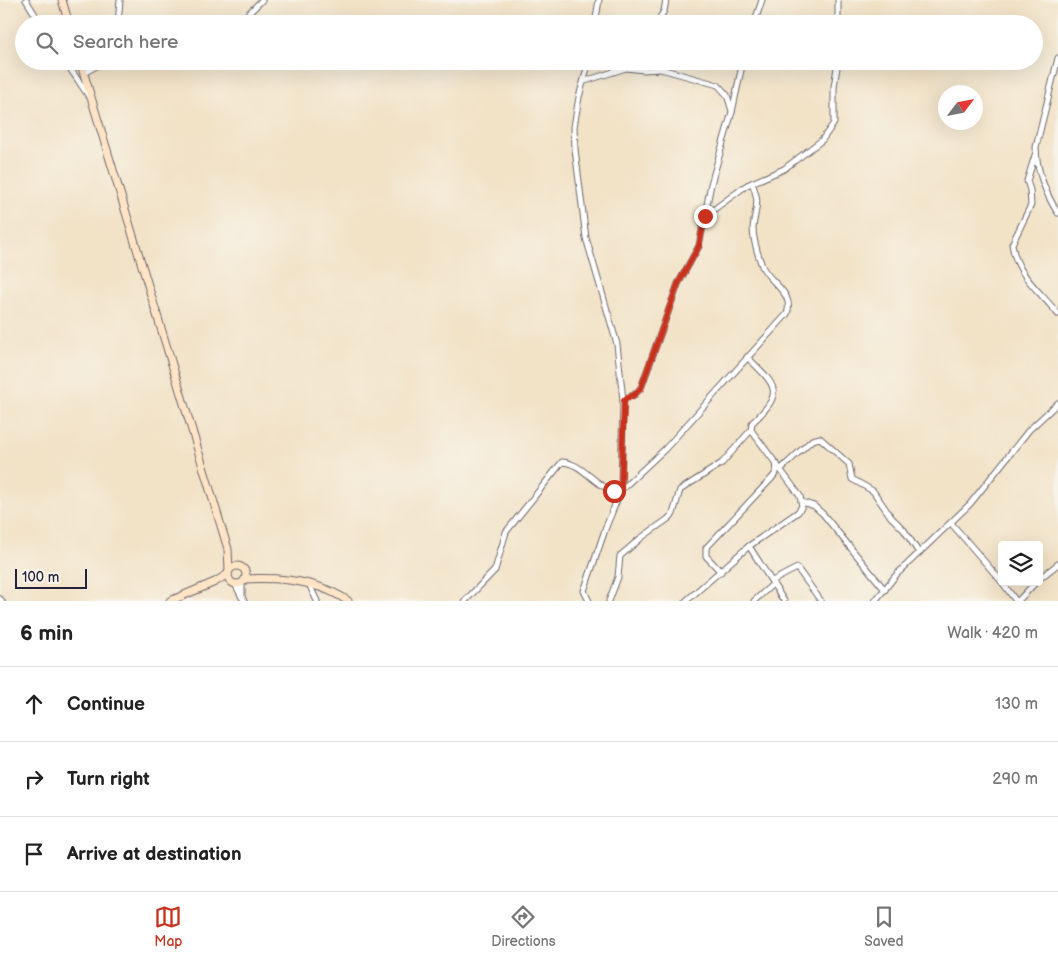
<!DOCTYPE html>
<meta charset="utf-8">
<style>
:root{--surface:#fff;--page:#f6f6f6;--text:#222;--muted:#767676;--line:#e0e0e0;--accent:#c8321e}
body{margin:0;font-family:"Balsamiq Sans",sans-serif;background:var(--page);color:var(--text)}
.controls{position:absolute;right:15px;bottom:15px;display:grid;overflow:hidden;border-radius:5px;box-shadow:0 5px 20px #0002}
.controls button{width:45px;height:45px;display:grid;place-items:center;padding:0;border:0;border-bottom:1px solid var(--line);background:var(--surface);color:var(--text);font:25px sans-serif}
.compass{position:absolute;left:938px;top:85px;width:45px;height:45px;border-radius:50%;background:var(--surface);box-shadow:0 5px 20px #0002;rotate:58deg}
.scale{position:absolute;left:15px;bottom:12px;width:72px;box-sizing:border-box;padding-left:5px;border:2px solid #22223b;border-top:0;font-size:14px;line-height:18px;white-space:nowrap;color:#22223b;-webkit-text-stroke:4px #f7f3e8;paint-order:stroke}
.stop{position:absolute;width:15px;height:15px;margin:-11px;border:4px solid #c8321e;border-radius:50%;background:#fff}
.stop.end{background:#c8321e;border-color:#fff;box-shadow:0 1px 5px #0008}
.list{margin:0;padding:0;list-style:none}
h2{display:flex;justify-content:space-between;align-items:center;height:65px;margin:0;padding:0 20px;font-size:21px}
h2 small{font-size:16px;font-weight:400;color:var(--muted)}
.list li{display:grid;grid-template-columns:32px 1fr auto;gap:15px;align-items:center;box-sizing:border-box;height:75px;padding:0 20px;border-top:1px solid var(--line)}
.list b{display:block;font-size:19px;white-space:nowrap}
.list em{font-size:16px;font-style:normal;color:var(--muted)}
.icon{flex:none;width:28px;height:28px;fill:none;stroke:currentColor;stroke-width:2;stroke-linecap:round;stroke-linejoin:round}
.map{position:relative;flex:none;width:1058px;height:601px;overflow:hidden}
.search{position:absolute;background:var(--surface);box-shadow:0 5px 20px #0002;left:15px;right:15px;top:15px;height:55px;display:flex;align-items:center;gap:12px;box-sizing:border-box;padding:0 18px;border-radius:28px;color:var(--muted);font-size:19px}
.sheet{height:290px;background:var(--surface)}
nav{display:flex;justify-content:space-around;align-items:center;box-sizing:border-box;height:70px;border-top:1px solid var(--line);background:var(--surface);font-size:14px;color:var(--muted)}
nav a{display:grid;justify-items:center;gap:2px}
nav .on{color:var(--accent)}
.map>svg:first-child{display:block}
.lines{fill:none;stroke-linecap:round;stroke-linejoin:round}
.minor-casing{stroke:#6b656c;stroke-width:7}
.secondary-casing{stroke:#6b656c;stroke-width:9}
.minor{stroke:#fff;stroke-width:5}
.secondary{stroke:#ffe4c6;stroke-width:7}
.route{stroke:#c8321e;stroke-width:6}
</style>
<div class="map">
<svg width="1058" height="601" viewBox="0 0 1058 601">
<rect width="100%" height="100%" fill="#f7f3e8"/>
<filter id="ink" filterUnits="userSpaceOnUse"><feTurbulence type="fractalNoise" baseFrequency=".02" numOctaves="2"/><feDisplacementMap in="SourceGraphic" scale="10" xChannelSelector="R" yChannelSelector="G"/><feConvolveMatrix kernelMatrix="1 2 1 2 8 2 1 2 1" color-interpolation-filters="sRGB"/></filter>
<filter id="wash" filterUnits="userSpaceOnUse"><feTurbulence type="fractalNoise" baseFrequency=".0096" numOctaves="4" result="noise"/><feDisplacementMap in="SourceGraphic" scale="20" xChannelSelector="R" yChannelSelector="G"/><feGaussianBlur stdDeviation="1.12" result="paint"/><feColorMatrix in="noise" values="0 0 0 0 0 0 0 0 0 0 0 0 0 0 0 0 0 1.4 0 .05"/><feComposite in="paint" operator="in"/></filter>
<g filter="url(#wash)">
<rect width="100%" height="100%" fill="#f2e2c6"/>
</g>
<g filter="url(#ink)">
<g class="lines">
<g class="minor-casing">
<g id="minor">
<polyline points="26,0 41,24"/>
<polyline points="118,24 120,0"/>
<polyline points="238,24 262,0"/>
<polyline points="595,24 599,0"/>
<polyline points="656,24 664,11 666,0"/>
<polyline points="754,24 762,0"/>
<polyline points="838,24 838,0"/>
<path d="M1058,58L1036,147C1036,169 1046,195 1058,213"/>
<polyline points="65,61 90,98"/>
<polyline points="661,69 718,85 727,95 732,111"/>
<polyline points="614,71 621,61"/>
<polyline points="84,73 105,61"/>
<polyline points="585,81 626,68 644,70 661,69 668,61"/>
<path d="M1036,152L1027,181L1030,190L1031,205L1012,244C1016,275 1040,291 1058,314"/>
<polyline points="705,216 747,185 784,169 822,140 834,123 834,87 838,61"/>
<polyline points="623,400 634,395 641,388 678,284 699,246 711,184 732,112 743,61"/>
<polyline points="781,469 812,440 820,438 849,464 852,479 873,491 891,517 904,530 919,553"/>
<polyline points="802,502 814,506 823,514 885,590"/>
<polyline points="951,523 1002,582"/>
<polyline points="749,546 784,601"/>
<polyline points="721,572 706,556 706,548 772,478 776,473 777,464"/>
<polyline points="1039,579 1058,564"/>
<polyline points="772,581 797,568 821,601"/>
<polyline points="1002,582 1016,601"/>
<polyline points="235,584 244,601"/>
<polyline points="309,584 317,601"/>
<polyline points="242,597 242,582"/>
<polyline points="0,599 2,601"/>
<path d="M465,601L495,570L506,532L562,462C586,463 598,494 621,490L665,449L787,314C795,292 769,283 762,266C758,255 753,239 753,228C755,207 761,205 752,183"/>
<polyline points="589,601 584,591 606,527 621,490 623,400 617,344 586,238 575,149 574,127 579,97 589,61"/>
<path d="M609,601L618,577L620,556L641,538L668,519L673,514L680,490L722,463L751,430L752,423C785,392 777,386 747,357"/>
<polyline points="686,601 749,546 798,512 802,506 800,496 751,430"/>
<polyline points="754,601 773,584"/>
<polyline points="875,601 897,574 970,504 1029,430 1058,403"/>
<polyline points="1018,601 1036,582"/>
</g>
</g>
<g class="secondary-casing">
<g id="secondary">
<polyline points="62,0 69,24"/>
<polyline points="80,61 228,549 229,570"/>
<circle cx="237" cy="575" r="9"/>
<path d="M245,579C280,577 319,581 348,601"/>
<polyline points="170,601 215,582 228,574"/>
</g>
</g>
<use href="#minor" class="minor"/>
<use href="#secondary" class="secondary"/>
</g>
</g>
<g class="lines" filter="url(#ink)">
<polyline class="route" points="614,491 621,490 624,400 634,395 641,388 678,284 699,246 705,216"/>
</g>
</svg>
<div class="controls">
<button><svg class="icon" aria-label="layers" viewBox="0 0 24 24"><path d="M12 4l9 5-9 5-9-5zM3 14l9 5 9-5"/></svg></button>
</div>
<svg class="compass" viewBox="-18 -18 36 36"><path d="M0-13l5 13h-10z" fill="#e53935"/><path d="M0 13l5-13h-10z" fill="#767676"/></svg>
<div class="scale">100 m</div>
<div class="stop" style="left:614px;top:491px"></div>
<div class="stop end" style="left:705px;top:216px"></div>
<div class="search"><svg class="icon" aria-label="search" viewBox="0 0 24 24"><circle cx="10" cy="10" r="6"/><path d="M15 15l6 6"/></svg>Search here</div>
</div>
<section class="sheet">
<h2>6 min<small>Walk · 420 m</small></h2>
<ul class="list">
<li><svg class="icon" aria-label="ahead" viewBox="0 0 24 24"><path d="M12 20V5M6 11l6-6 6 6"/></svg><div><b>Continue</b></div><em>130 m</em></li>
<li><svg class="icon" aria-label="right" viewBox="0 0 24 24"><path d="M7 20v-9h11M14 6l5 5-5 5"/></svg><div><b>Turn right</b></div><em>290 m</em></li>
<li><svg class="icon" aria-label="arrive" viewBox="0 0 24 24"><path d="M6 21V4h12l-3 4 3 4H6"/></svg><div><b>Arrive at destination</b></div></li>
</ul>
</section>
<nav>
<a class="on"><svg class="icon" aria-label="map" viewBox="0 0 24 24"><path d="M3 6l6-2 6 2 6-2v14l-6 2-6-2-6 2zM9 4v14M15 6v14"/></svg>Map</a>
<a><svg class="icon" aria-label="directions" viewBox="0 0 24 24"><path d="M12 3l9 9-9 9-9-9zM9 14v-3h6M13 9l2 2-2 2"/></svg>Directions</a>
<a><svg class="icon" aria-label="saved" viewBox="0 0 24 24"><path d="M7 4h10v16l-5-4-5 4z"/></svg>Saved</a>
</nav>
